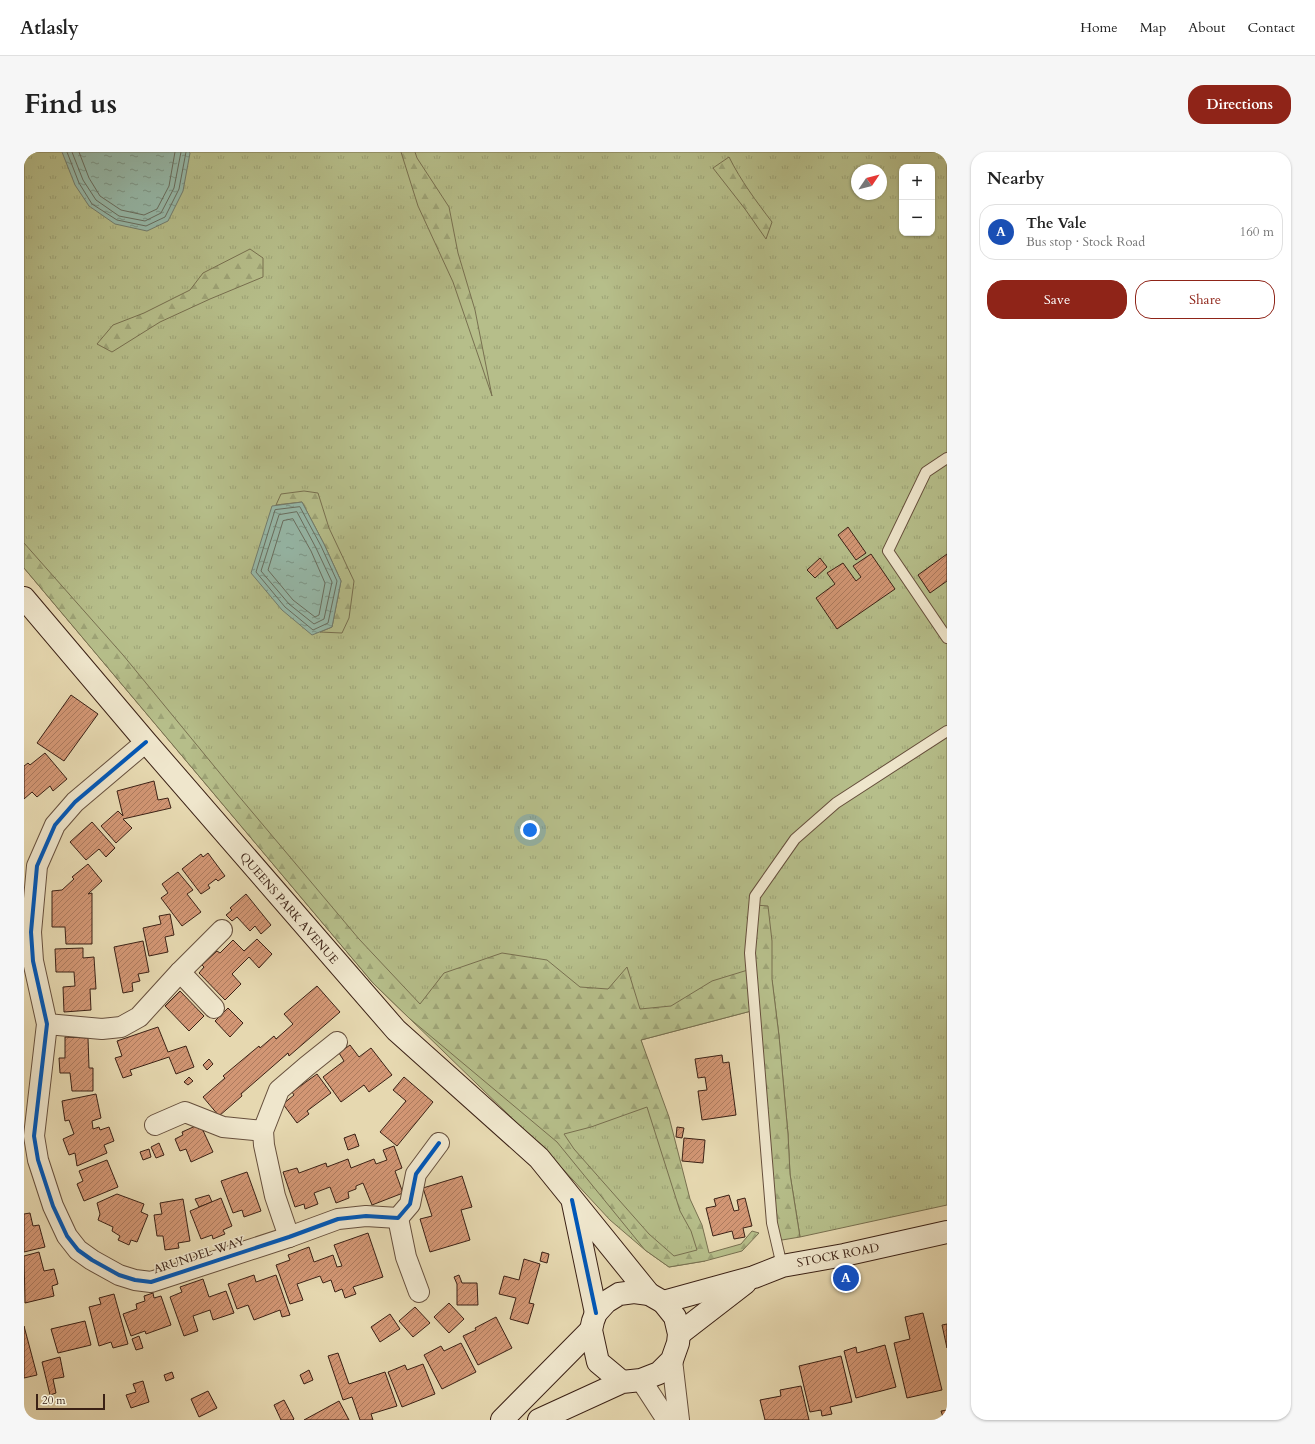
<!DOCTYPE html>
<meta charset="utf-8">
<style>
:root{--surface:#fff;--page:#f6f6f6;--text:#222;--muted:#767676;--line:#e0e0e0;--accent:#8f2418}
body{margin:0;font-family:Cardo,serif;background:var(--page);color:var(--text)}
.controls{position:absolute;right:12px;top:12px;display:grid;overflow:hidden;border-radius:8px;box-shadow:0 1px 3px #0004}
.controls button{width:36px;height:36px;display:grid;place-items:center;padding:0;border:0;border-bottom:1px solid var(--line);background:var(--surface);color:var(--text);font:20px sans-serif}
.compass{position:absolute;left:827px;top:12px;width:36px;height:36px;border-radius:50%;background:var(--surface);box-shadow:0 1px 3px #0004;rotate:55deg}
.scale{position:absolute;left:12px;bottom:10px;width:69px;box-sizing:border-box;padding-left:4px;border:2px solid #3b2115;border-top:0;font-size:11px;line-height:14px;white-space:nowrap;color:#3b2115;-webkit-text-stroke:3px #efe6cc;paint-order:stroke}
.you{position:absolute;left:506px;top:678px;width:14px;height:14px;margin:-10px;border:3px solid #fff;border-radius:50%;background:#1a73e8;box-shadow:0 0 0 6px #1a73e833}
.badge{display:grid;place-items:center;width:26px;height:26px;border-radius:50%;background:var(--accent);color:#fff;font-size:13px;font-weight:700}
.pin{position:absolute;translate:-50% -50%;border:2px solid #fff;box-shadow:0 1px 4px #0006}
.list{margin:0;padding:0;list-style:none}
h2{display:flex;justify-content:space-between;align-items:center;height:52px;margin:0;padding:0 16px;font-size:17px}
h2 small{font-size:13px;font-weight:400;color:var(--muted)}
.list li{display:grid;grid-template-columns:26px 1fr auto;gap:12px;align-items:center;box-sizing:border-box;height:56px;margin:0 8px 8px;padding:0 8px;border:1px solid var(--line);border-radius:16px}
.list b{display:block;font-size:15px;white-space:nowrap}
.list p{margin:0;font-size:13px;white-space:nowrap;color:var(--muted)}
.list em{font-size:13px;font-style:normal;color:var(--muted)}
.actions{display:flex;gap:8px;padding:12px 16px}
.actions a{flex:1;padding:9px 0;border:1px solid var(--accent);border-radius:16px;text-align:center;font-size:14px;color:var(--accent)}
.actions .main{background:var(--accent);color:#fff}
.map{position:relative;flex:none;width:923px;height:1268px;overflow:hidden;border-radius:16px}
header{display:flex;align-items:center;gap:24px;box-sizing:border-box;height:56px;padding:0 20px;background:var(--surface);border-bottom:1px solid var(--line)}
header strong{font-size:19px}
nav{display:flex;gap:22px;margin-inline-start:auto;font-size:14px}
.intro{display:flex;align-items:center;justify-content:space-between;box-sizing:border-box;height:96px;padding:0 24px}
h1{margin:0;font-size:28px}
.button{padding:10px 18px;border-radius:16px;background:var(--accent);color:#fff;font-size:14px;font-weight:700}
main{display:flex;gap:24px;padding:0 24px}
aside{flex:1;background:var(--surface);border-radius:16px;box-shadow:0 1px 3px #0004}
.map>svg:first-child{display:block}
.grass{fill:url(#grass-tufts);stroke:#787050;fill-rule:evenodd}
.forest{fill:url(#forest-firs);stroke:#787050;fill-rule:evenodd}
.water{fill:url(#water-ripples);stroke:#727d6f}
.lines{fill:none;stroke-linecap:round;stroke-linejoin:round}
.shore{stroke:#686e60;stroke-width:1}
.building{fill:url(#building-hatch);stroke:#3b2115}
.lane-casing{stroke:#664f3c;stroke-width:12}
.street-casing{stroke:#664f3c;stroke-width:22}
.secondary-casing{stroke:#3b2115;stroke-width:24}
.lane{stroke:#efe6cc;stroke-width:10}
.street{stroke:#efe6cc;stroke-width:20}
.secondary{stroke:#efe6cc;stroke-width:22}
.cycleway-casing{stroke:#efe6cc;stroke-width:6}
.cycleway{stroke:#0057b8;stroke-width:4}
.labels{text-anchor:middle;stroke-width:3;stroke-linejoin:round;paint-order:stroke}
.street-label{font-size:12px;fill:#3b2115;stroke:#efe6cc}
</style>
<header>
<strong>Atlasly</strong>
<nav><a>Home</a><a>Map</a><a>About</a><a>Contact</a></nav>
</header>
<div class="intro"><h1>Find us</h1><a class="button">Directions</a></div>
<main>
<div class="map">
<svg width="923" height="1268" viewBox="0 0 923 1268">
<defs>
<pattern id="grass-tufts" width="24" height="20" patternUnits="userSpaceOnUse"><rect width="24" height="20" fill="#b6be8a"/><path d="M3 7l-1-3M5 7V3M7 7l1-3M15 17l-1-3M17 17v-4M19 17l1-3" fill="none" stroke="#9da376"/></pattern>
<pattern id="forest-firs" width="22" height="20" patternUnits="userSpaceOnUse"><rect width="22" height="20" fill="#b6be8a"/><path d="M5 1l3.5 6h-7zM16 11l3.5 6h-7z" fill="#9da376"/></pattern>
<pattern id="water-ripples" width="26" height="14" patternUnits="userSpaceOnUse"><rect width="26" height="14" fill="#96baab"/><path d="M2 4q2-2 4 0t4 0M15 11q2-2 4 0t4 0" fill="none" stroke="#7c978a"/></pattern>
<pattern id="building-hatch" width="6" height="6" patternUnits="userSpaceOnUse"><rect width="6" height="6" fill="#d29674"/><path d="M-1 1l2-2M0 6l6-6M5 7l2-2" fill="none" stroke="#ac7a5e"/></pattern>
</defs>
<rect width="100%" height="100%" fill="#e6d8b0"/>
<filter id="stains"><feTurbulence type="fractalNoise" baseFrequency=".005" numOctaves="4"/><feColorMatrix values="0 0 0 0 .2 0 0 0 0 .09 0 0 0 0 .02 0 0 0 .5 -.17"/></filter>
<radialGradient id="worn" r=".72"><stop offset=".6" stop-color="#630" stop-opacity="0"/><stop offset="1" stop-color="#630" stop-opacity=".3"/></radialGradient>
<path class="grass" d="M0,0H923V1053L776,1085L766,1022L764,982L755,884L748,828L731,858L617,888L681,1109L645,1115L621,1098L586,1068L524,1001L349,831L0,416ZM878,15H908V81H878ZM833,18H857V42H833Z"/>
<g class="forest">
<polygon points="377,0 391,0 393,6 425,55 434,101 451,158 468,244 429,130 394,54"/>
<path d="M705,5C717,29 732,49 748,70L742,87L721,57L689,16Z"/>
<polygon points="226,97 239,106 239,125 186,147 136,170 88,200 73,192 89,173 120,161 166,138 179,121"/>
<polygon points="280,339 294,341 305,376 330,429 325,466 318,481 296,480 308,475 317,429 300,392 278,350 252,353 257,342"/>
<path d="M0,391L99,503L213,642L335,787L396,852L420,821L478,801L523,808L556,835L584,837L603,815L616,857L647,854L688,829L727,817L731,753L744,754L748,789V827L755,884L764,982L766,1022L776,1085L752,1089L731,858L617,888L645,965L666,1047L678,1073L685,1101L717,1092L728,1079L735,1081L718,1099L681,1109L645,1115L621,1098L533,990L385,866L349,831L0,416ZM623,955L656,1059L667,1079L673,1098L650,1104L625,1082L550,997L540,982L567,975Z"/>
</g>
<g class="water">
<polygon points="38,0 165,0 166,1 159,39 144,69 123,79 91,72 65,54 51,33"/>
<polygon points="278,350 300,392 317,429 308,475 288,483 258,458 227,421 248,354"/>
</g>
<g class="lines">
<g class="shore">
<polyline points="43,0 55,31 68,52 93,68 122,74 141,65 155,37 162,0"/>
<polyline points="48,0 59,28 72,48 95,64 121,69 137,61 150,36 157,0"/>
<polyline points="55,0 65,26 76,44 97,58 120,63 133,57 145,34 151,0"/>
<polygon points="276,355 297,394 313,429 304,471 289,478 261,455 232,420 251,358"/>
<polygon points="273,360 292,396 308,430 300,467 290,472 265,452 237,419 255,363"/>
<polygon points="269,367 287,399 301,431 295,463 291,465 269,448 244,418 259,369"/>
</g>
</g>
<g class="building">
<polygon points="824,375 842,401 832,408 814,383"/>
<polygon points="847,402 871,437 813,477 792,446 811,432 803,421 819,411 832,429 837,425 829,414"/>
<polygon points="923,402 923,429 906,441 894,423"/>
<polygon points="796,406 803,415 791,426 783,418"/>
<polygon points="47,543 74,562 40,609 13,591"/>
<polygon points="21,601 43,627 29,639 26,634 13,645 8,640 0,647 0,614 4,611 6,613"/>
<polygon points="130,629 134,648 144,646 147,656 99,667 108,676 92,691 77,674 94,659 99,664 93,639"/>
<polygon points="68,670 91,696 82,705 75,697 62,708 46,690"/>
<polygon points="184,701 201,724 194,729 192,727 184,733 186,736 177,742 158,717 177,702 179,705"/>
<polygon points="64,712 78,729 64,742 68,741 68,792 42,792 41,775 28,775 28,739 38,738 50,727 48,725"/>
<polygon points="154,720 169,738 163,742 177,760 158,774 137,746 144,741 138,732"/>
<polygon points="222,742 247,773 237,782 231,774 226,779 213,765 208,769 202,763 208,758 206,756"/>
<polygon points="146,762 150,783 141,785 144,800 125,804 119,776 137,772 135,764"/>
<polygon points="233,787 248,802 235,816 225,805 208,822 217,832 201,848 175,821 180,815 178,813 193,799 196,801 209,788 220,799"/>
<polygon points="119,789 125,820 114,822 116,829 108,831 109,839 99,841 90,795"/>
<polygon points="59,796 59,806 70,805 72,837 66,837 67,858 40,860 39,835 51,834 50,820 32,820 31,797"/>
<polygon points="293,834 316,860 265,904 264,901 217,942 218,944 195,964 179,945 201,926 199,924 235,894 236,896 250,884 252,887 269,872 260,862"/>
<polygon points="156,839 180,864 165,879 141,854"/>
<polygon points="204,856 219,871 206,885 191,869"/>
<polygon points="134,875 144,900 162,894 170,915 152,922 145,905 106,918 108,923 99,926 91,906 98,904 93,889"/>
<polygon points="41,885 64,886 65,916 69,916 69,939 48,939 46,921 36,921 35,906 41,906"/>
<polygon points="326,893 335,905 347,896 368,923 345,940 340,933 317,950 299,925 320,909 315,901"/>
<polygon points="698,903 699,911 705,910 712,963 678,968 674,939 683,938 681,925 674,926 671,907"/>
<polygon points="185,907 189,912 183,918 179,913"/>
<polygon points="293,922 307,941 283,959 285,962 273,971 259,952 270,943 268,940"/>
<polygon points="165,925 169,929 164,933 160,930"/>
<polygon points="380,925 409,950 373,994 356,980 382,949 369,938"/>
<polygon points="72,942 77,966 68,969 69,977 75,975 76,978 85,975 90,989 80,993 83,1001 53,1014 51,1001 45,1003 39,987 50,982 45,968 41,969 38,949"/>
<polygon points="176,972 189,1000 167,1010 162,997 156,999 151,987 159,983 158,980"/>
<polygon points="653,975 660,976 658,986 652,985"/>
<polygon points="331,982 335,994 324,998 320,986"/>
<polygon points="660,986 681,988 679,1011 658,1009"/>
<polygon points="135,991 140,1003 132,1006 127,995"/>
<polygon points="370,994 378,1016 371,1019 379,1041 348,1053 339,1031 332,1034 332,1037 324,1040 325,1046 312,1051 306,1035 290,1041 294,1052 281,1057 280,1052 271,1055 259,1020 273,1016 275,1021 302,1011 303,1015 324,1007 327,1016 350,1007 352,1012 363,1008 359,998"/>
<polygon points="125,997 127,1005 119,1008 116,1000"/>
<polygon points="83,1008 94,1035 60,1049 53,1032 59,1029 55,1019"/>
<polygon points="223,1020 237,1059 220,1065 218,1058 209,1061 197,1029"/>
<polygon points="438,1024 448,1055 437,1058 446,1088 406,1100 396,1067 408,1064 399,1036"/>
<polygon points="93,1042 120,1052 117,1060 124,1063 113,1090 107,1088 105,1093 94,1088 96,1084 88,1079 89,1075 74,1068 76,1062 73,1051"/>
<polygon points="185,1043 188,1050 175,1055 171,1047"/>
<polygon points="705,1043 710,1059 715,1058 713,1048 721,1046 728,1074 719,1076 721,1085 710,1087 708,1079 689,1084 682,1056 692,1054 690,1047"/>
<polygon points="197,1046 208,1074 199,1078 201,1082 189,1087 188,1083 177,1087 166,1059"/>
<polygon points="159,1047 166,1089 154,1091 155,1096 141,1098 139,1084 133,1084 130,1063 138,1062 136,1051"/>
<polygon points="6,1061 9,1074 15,1073 21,1095 0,1100 0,1062"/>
<polygon points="344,1081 359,1125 329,1135 332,1142 321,1146 318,1137 311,1140 307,1128 299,1131 296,1124 273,1132 279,1148 266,1152 252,1113 266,1108 264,1103 285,1095 290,1110 309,1103 313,1115 318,1114 310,1093"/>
<polygon points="15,1100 20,1119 30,1117 34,1132 28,1134 30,1144 1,1151 0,1104"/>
<polygon points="518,1100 525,1102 523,1111 516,1109"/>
<polygon points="500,1107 516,1112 505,1151 510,1152 504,1172 486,1167 492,1146 475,1142 480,1124 495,1128"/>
<polygon points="230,1123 232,1130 252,1123 266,1163 258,1165 256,1158 230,1168 224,1153 213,1157 204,1132"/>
<polygon points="435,1123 438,1131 453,1131 454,1153 433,1153 433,1132 430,1125"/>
<polygon points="179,1127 185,1145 202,1139 210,1161 189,1168 186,1158 169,1164 174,1179 160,1184 146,1145 158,1140 156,1135"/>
<polygon points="129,1141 130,1146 137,1144 147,1173 122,1182 121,1179 107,1184 99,1162 113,1157 112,1152 121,1149 120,1144"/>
<polygon points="90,1142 104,1192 89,1196 87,1190 75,1194 65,1155 77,1152 75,1146"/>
<polygon points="425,1151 440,1167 425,1181 410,1165"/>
<polygon points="391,1155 406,1171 389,1185 375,1169"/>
<polygon points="899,1161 918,1238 883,1246 870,1191 886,1187 881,1165"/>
<polygon points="366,1162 376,1177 356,1190 347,1175"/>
<polygon points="472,1165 488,1196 454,1213 439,1184 452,1178 451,1176"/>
<polygon points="61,1169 67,1193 34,1201 27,1177"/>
<polygon points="923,1172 923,1196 918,1173"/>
<polygon points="0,1174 13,1223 0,1226"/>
<polygon points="115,1184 119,1196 112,1198 108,1187"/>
<polygon points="437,1191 452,1220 418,1237 400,1203 417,1194 420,1199"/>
<polygon points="861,1193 872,1235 832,1246 820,1199 832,1195 833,1201"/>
<polygon points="314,1201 325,1232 361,1220 373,1254 347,1262 349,1268 336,1268 328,1245 319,1248 304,1204"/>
<polygon points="817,1204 828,1250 806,1255 808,1262 798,1264 797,1258 786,1260 775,1214"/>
<polygon points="36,1205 40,1225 29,1227 32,1241 26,1243 18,1210"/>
<polygon points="399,1212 411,1242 378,1255 364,1220 381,1213 383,1218"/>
<polygon points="285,1218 289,1228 280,1232 276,1223"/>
<polygon points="148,1220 150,1226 142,1229 140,1223"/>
<polygon points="119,1229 125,1250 107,1256 102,1243 112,1240 109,1232"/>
<polygon points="777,1234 785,1268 741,1268 736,1248 757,1244 756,1238"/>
<polygon points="184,1239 193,1256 175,1265 167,1247"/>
<polygon points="260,1248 270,1267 269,1268 257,1268 250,1253"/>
<polygon points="315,1249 325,1268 280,1268"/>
<polygon points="923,1258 923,1268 920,1268 917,1259"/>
</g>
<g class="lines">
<g class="lane-casing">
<g id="lane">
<polyline points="923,306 902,320 864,399 923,486"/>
<polyline points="758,1114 748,1071 726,801 731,744 771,687 812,651 923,579"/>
</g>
</g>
<g class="street-casing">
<g id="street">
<polyline points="122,590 51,650 31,673 13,714 7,780 9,809 23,872 10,984 14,1008 29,1054 43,1084 54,1098 68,1108 95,1123 111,1128 127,1130 265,1085 314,1067 342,1064 374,1066 386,1052 392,1022 415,991"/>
<polyline points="156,820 190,856"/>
<polyline points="23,872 78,877 97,875 115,865 156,820 198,778"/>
<polyline points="131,973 161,960 199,975 239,979"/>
<polyline points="374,1066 382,1105 395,1140"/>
<polyline points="265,1085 251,1044 240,993 239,979 255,938 283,914 313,890"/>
<polyline points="648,1208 655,1268"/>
<polyline points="617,1228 643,1268"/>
</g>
</g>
<g class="secondary-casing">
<g id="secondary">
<polyline points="0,446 122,590 372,878 515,1006 625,1142"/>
<polyline points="549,1051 572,1161"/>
<polyline points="639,1150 730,1125 758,1114 820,1103 923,1080"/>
<polyline points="655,1182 721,1131"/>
<polyline points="478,1268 567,1178"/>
<polyline points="515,1268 598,1230 617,1228 635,1221 648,1208 654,1191 655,1182 651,1165 639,1150 625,1142 610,1140 595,1142 582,1150 572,1161 569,1169 567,1178 574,1210 598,1230"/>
</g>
</g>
<use href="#lane" class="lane"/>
<use href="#street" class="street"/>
<use href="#secondary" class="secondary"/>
<g class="cycleway-casing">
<g id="cycleway">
<polyline points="122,590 51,650 31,673 13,714 7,780 9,809 23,872 10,984 14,1008 29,1054 43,1084 54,1098 68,1108 95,1123 111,1128 127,1130 265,1085 314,1067 342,1064 374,1066 386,1052 392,1022 415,991"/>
<polyline points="548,1048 572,1161"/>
</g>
</g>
<use href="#cycleway" class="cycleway"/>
</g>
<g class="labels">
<g class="street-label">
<text transform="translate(265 756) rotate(49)" y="4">QUEENS PARK AVENUE</text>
<text transform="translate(175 1103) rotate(-18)" y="4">ARUNDEL WAY</text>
<text transform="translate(814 1103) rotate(-11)" y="4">STOCK ROAD</text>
</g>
</g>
<rect width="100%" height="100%" filter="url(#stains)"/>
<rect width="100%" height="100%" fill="url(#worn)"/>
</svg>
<div class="controls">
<button>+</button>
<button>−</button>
</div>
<svg class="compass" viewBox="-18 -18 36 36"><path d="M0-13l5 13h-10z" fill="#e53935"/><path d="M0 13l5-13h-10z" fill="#767676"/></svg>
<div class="scale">20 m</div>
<div class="you"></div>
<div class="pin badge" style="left:822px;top:1126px;background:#1a4fb4">A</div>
</div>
<aside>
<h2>Nearby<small></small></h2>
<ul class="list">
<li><span class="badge" style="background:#1a4fb4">A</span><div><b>The Vale</b><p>Bus stop · Stock Road</p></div><em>160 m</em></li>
</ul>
<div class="actions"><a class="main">Save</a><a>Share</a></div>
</aside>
</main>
